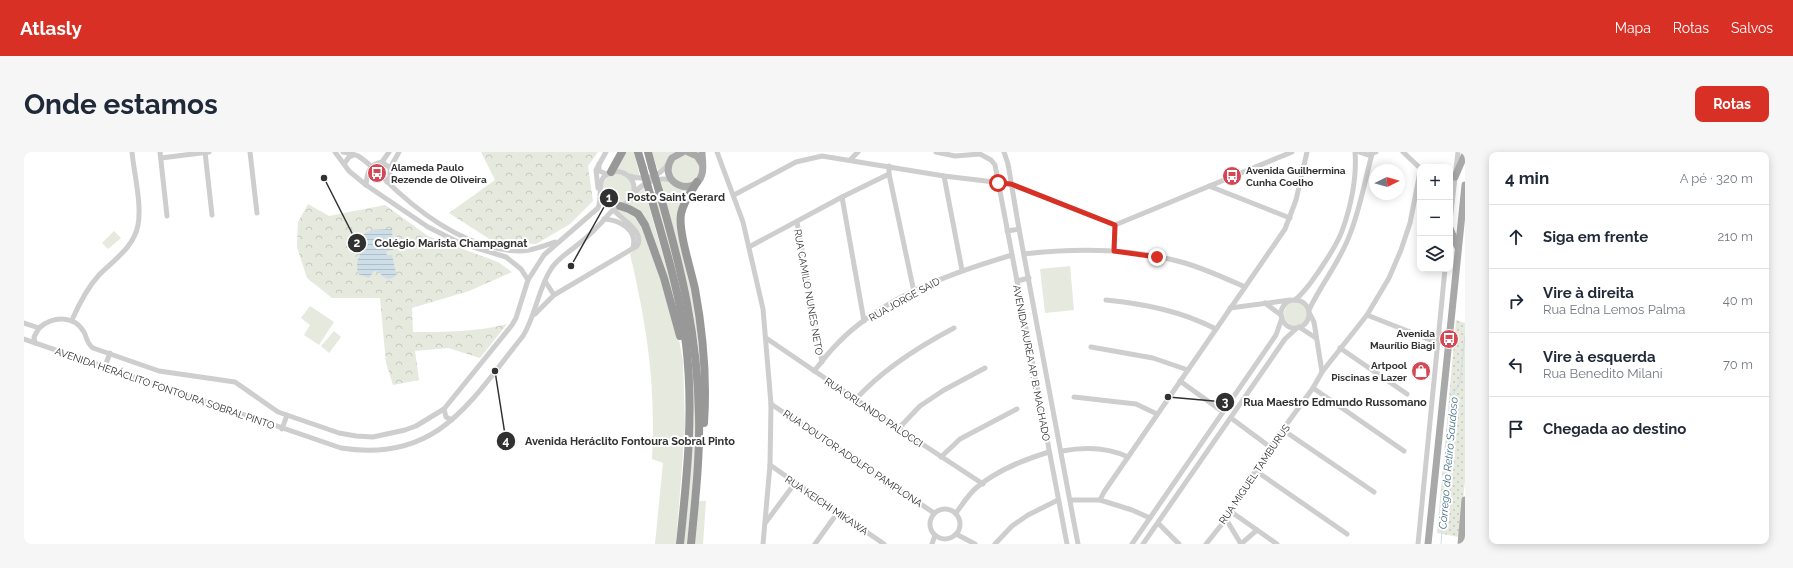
<!DOCTYPE html>
<html lang="pt">
<meta charset="utf-8">
<style>
:root{--surface:#fff;--page:#f6f6f7;--text:#1f2937;--muted:#747a83;--line:#e0e1e3;--accent:#d93025}
body{margin:0;font-family:Raleway,sans-serif;background:var(--page);color:var(--text)}
.controls{position:absolute;right:12px;top:12px;display:grid;overflow:hidden;border-radius:8px;box-shadow:0 2px 10px #0003}
.controls button{width:36px;height:36px;display:grid;place-items:center;padding:0;border:0;border-bottom:1px solid var(--line);background:var(--surface);color:var(--text);font:20px sans-serif}
.compass{position:absolute;left:1345px;top:12px;width:36px;height:36px;border-radius:50%;background:var(--surface);box-shadow:0 2px 10px #0003;rotate:85deg}
.stop{position:absolute;width:12px;height:12px;margin:-9px;border:3px solid #d93025;border-radius:50%;background:#fff}
.stop.end{background:#d93025;border-color:#fff;box-shadow:0 1px 4px #0008}
.list{margin:0;padding:0;list-style:none}
h2{display:flex;justify-content:space-between;align-items:center;height:52px;margin:0;padding:0 16px;font-size:17px}
h2 small{font-size:13px;font-weight:400;color:var(--muted)}
.list li{display:grid;grid-template-columns:26px 1fr auto;gap:12px;align-items:center;box-sizing:border-box;height:64px;padding:0 16px;border-top:1px solid var(--line)}
.list b{display:block;font-size:15px;white-space:nowrap}
.list p{margin:0;font-size:13px;white-space:nowrap;color:var(--muted)}
.list em{font-size:13px;font-style:normal;color:var(--muted)}
.icon{flex:none;width:22px;height:22px;fill:none;stroke:currentColor;stroke-width:2;stroke-linecap:round;stroke-linejoin:round}
.map{position:relative;flex:none;width:1441px;height:392px;overflow:hidden;border-radius:8px}
header{display:flex;align-items:center;gap:24px;box-sizing:border-box;height:56px;padding:0 20px;background:var(--accent);color:#fff}
header strong{font-size:19px}
nav{display:flex;gap:22px;margin-inline-start:auto;font-size:14px}
.intro{display:flex;align-items:center;justify-content:space-between;box-sizing:border-box;height:96px;padding:0 24px}
h1{margin:0;font-size:28px}
.button{padding:10px 18px;border-radius:8px;background:var(--accent);color:#fff;font-size:14px;font-weight:700}
main{display:flex;gap:24px;padding:0 24px}
aside{flex:1;background:var(--surface);border-radius:8px;box-shadow:0 2px 10px #0003}
.map>svg:first-child{display:block}
.grass{fill:#e5e9de}
.forest{fill:url(#forest-crowns)}
.park{fill:url(#park-dots)}
.water{fill:url(#water-rules)}
.lines{fill:none;stroke-linecap:round;stroke-linejoin:round}
.stream{stroke:#cddee8;stroke-width:1}
.minor{stroke:#cecece;stroke-width:5}
.major{stroke:#a9a9a9;stroke-width:7}
.highway{stroke:#989898;stroke-width:8}
.highway-bridge{stroke:#989898;stroke-width:8}
.route{stroke:#d93025;stroke-width:5}
.labels{text-anchor:middle;stroke-width:4;stroke-linejoin:round;paint-order:stroke}
.poi-label{font-size:10px;font-weight:bold;fill:#313131;stroke:#fff;text-anchor:start}
.street-label{font-size:10px;fill:#313131;stroke:#fff}
.water-label{font-size:11px;font-style:italic;fill:#47738c;stroke:#fff}
.leader{fill:none;stroke:#313131;stroke-width:1.5}
.callout-dot{fill:#313131;stroke:#fff;stroke-width:1.5}
.mark-label{font-size:12px;text-anchor:middle;font-weight:bold;fill:#fff}
.callout-label{font-size:11px;text-anchor:middle;font-weight:bold;fill:#313131;stroke:#fff;stroke-width:4;stroke-linejoin:round;paint-order:stroke}
</style>
<header>
<strong>Atlasly</strong>
<nav><a>Mapa</a><a>Rotas</a><a>Salvos</a></nav>
</header>
<div class="intro"><h1>Onde estamos</h1><a class="button">Rotas</a></div>
<main>
<div class="map">
<svg width="1441" height="392" viewBox="0 0 1441 392">
<defs>
<pattern id="forest-crowns" width="20" height="18" patternUnits="userSpaceOnUse"><rect width="20" height="18" fill="#e5e9de"/><path d="M2 6a3 3 0 1 1 6 0M12 15a3 3 0 1 1 6 0" fill="none" stroke="#c5c8bf"/></pattern>
<pattern id="park-dots" width="8" height="8" patternUnits="userSpaceOnUse"><rect width="8" height="8" fill="#e5e9de"/><path d="M2 2h.1M6 6h.1" fill="none" stroke="#c5c8bf" stroke-width="1.8" stroke-linecap="round"/></pattern>
<pattern id="water-rules" width="6" height="5" patternUnits="userSpaceOnUse"><rect width="6" height="5" fill="#cddee8"/><path d="M0 2.5h6" fill="none" stroke="#b0bfc7"/></pattern>
</defs>
<rect width="100%" height="100%" fill="#fff"/>
<g class="grass">
<polygon points="600,0 610,0 616,25 592,17"/>
<polygon points="628,0 653,0 635,19 633,16"/>
<circle cx="662" cy="17" r="15"/>
<circle cx="593" cy="37" r="15"/>
<path d="M643,29L664,37L655,60L670,139L676,210C670,148 653,89 636,30Z"/>
<polygon points="619,34 647,131 652,156 625,76 603,53"/>
<polygon points="631,40 650,103 663,164 672,250 671,311 663,392 660,392 666,208 628,41"/>
<path d="M594,57L610,62L620,76L654,182L659,209L661,275L652,392H631L639,311L628,307C632,233 623,174 606,102L614,95L616,89L593,58Z"/>
<polygon points="90,79 97,86 84,97 78,91"/>
<polygon points="1046,114 1050,158 1021,161 1016,117"/>
<circle cx="1272" cy="162" r="12"/>
<polygon points="286,154 310,170 295,193 280,183 286,173 277,166"/>
<polygon points="310,179 317,185 305,201 297,194"/>
<polygon points="674,349 682,349 679,392 670,392"/>
</g>
<g class="forest">
<polygon points="457,0 574,0 564,14 569,49 546,72 512,92 470,90 425,61 471,28"/>
<path d="M284,52L305,64L361,53L404,84L474,110L488,120L445,139L388,156L389,180C421,180 452,180 483,172L456,206L424,196L391,199L395,228L369,233L362,211L356,146H308L283,126L273,95L274,70Z"/>
</g>
<polygon class="park" points="1432,168 1441,171 1441,329 1435,385 1413,381"/>
<path class="water" d="M368,77L369,98L363,99L362,101L363,103H368L372,121L371,125L364,127L358,124L356,120L350,119L345,126L334,122C332,113 333,104 340,97L338,90L340,82L348,78Z"/>
<g class="lines">
<polyline class="stream" points="1417,392 1429,242 1436,230 1441,184"/>
<g class="minor">
<polyline points="136,0 143,64"/>
<polyline points="181,0 188,63"/>
<polyline points="226,0 233,61"/>
<polyline points="311,0 325,19 342,33 404,75 436,91 482,105 497,117 504,128"/>
<path d="M319,0C324,1 330,2 334,4C346,11 362,29 373,39C406,69 449,98 496,99C508,99 520,94 531,90"/>
<polyline points="693,0 719,70 739,157 747,252 746,313 739,392"/>
<polyline points="912,0 931,4 956,2 967,8 971,13 1043,392"/>
<polyline points="980,0 984,12 995,77 1054,392"/>
<polyline points="1335,0 1344,3 1352,0"/>
<polyline points="1379,0 1396,16"/>
<polyline points="137,6 185,0"/>
<polyline points="826,8 834,0"/>
<polyline points="358,10 365,0"/>
<polyline points="320,12 325,5 330,3"/>
<polyline points="575,12 575,19 583,22"/>
<polyline points="366,16 375,0"/>
<polyline points="865,22 890,140"/>
<path d="M605,24C621,29 635,25 644,12"/>
<polyline points="920,24 938,118"/>
<path d="M342,33C343,21 345,12 358,10L366,16V24L363,30"/>
<polyline points="1185,34 1266,66"/>
<polyline points="574,36 572,18 582,0"/>
<path d="M610,41C620,30 633,25 648,28"/>
<polyline points="710,43 772,10 798,4 920,24 987,32 1091,73 1268,0"/>
<polyline points="818,45 840,169"/>
<path d="M580,67C596,68 614,78 609,96"/>
<polyline points="1426,69 1434,0"/>
<polyline points="773,70 798,210"/>
<polyline points="983,79 995,77"/>
<polyline points="725,95 818,45 865,22 865,14"/>
<polyline points="1090,99 1091,73"/>
<path d="M1000,102C1053,96 1109,96 1161,111C1181,117 1201,126 1221,135"/>
<polyline points="521,129 530,143"/>
<polyline points="993,129 1005,126"/>
<circle cx="1271" cy="162" r="14"/>
<path d="M1082,148C1121,152 1157,159 1192,177"/>
<path d="M1271,148C1281,140 1288,129 1295,119C1303,107 1313,93 1318,79C1327,55 1333,25 1331,0"/>
<polyline points="1241,151 1257,163"/>
<polyline points="1206,156 1266,148"/>
<path d="M1285,158C1297,132 1316,110 1326,82C1336,57 1341,28 1348,2"/>
<polyline points="1285,160 1290,170 1298,220"/>
<path d="M511,162L530,143L613,94C622,79 596,67 589,57"/>
<polyline points="1343,163 1414,191"/>
<path d="M48,168C55,152 63,136 75,123C90,108 110,95 114,73C118,52 110,22 108,0"/>
<path d="M0,171L15,176C29,164 50,163 60,180C63,186 63,192 69,196L135,219L211,230L254,260L315,281L332,284L349,285L381,278L392,274L420,257L488,173L492,166L504,128L520,103L574,56C580,43 569,25 589,20C593,19 599,20 603,23C607,26 610,31 610,36C611,53 593,52 585,62C575,74 564,85 552,94C544,101 533,107 527,117C514,137 512,163 499,184C446,250 414,311 317,296L0,187"/>
<polyline points="1275,175 1292,186"/>
<polyline points="742,186 889,286 959,332"/>
<polyline points="11,191 10,185 15,176"/>
<polyline points="1067,195 1129,206 1164,218"/>
<polyline points="1316,196 1383,242"/>
<polyline points="81,214 86,201"/>
<path d="M790,219C797,211 804,201 812,193C856,146 927,121 988,103"/>
<polyline points="1156,229 1199,260"/>
<polyline points="1289,236 1380,299"/>
<polyline points="1050,245 1112,252 1133,262"/>
<path d="M832,247C859,217 894,195 930,176"/>
<polyline points="747,252 910,361"/>
<polyline points="420,257 422,265 428,268"/>
<polyline points="1207,266 1246,295"/>
<polyline points="875,276 896,254 920,238 961,216"/>
<polyline points="258,277 263,263"/>
<polyline points="1259,278 1350,340"/>
<path d="M1038,299C1060,295 1083,295 1104,305"/>
<polyline points="917,305 936,287 993,257"/>
<polyline points="746,313 860,392"/>
<polyline points="1232,319 1323,382"/>
<polyline points="1047,348 1076,348 1108,358 1126,366"/>
<polyline points="1076,348 1080,340 1261,77 1272,48 1283,0"/>
<circle cx="921" cy="372" r="15"/>
<polyline points="1206,359 1253,392"/>
<path d="M932,361C938,353 944,343 952,336C973,318 999,308 1025,300"/>
<polyline points="1202,367 1217,392"/>
<polyline points="742,370 771,331"/>
<polyline points="1135,372 1155,392"/>
<polyline points="932,382 951,392"/>
<polyline points="791,392 814,360"/>
<polyline points="908,392 911,383"/>
<polyline points="971,392 988,374 1004,363 1034,348"/>
<polyline points="1108,392 1252,183 1258,166"/>
<polyline points="1119,392 1261,187 1273,176"/>
<polyline points="1182,392 1202,367 1246,295 1289,236 1298,220 1343,163 1365,126 1377,98 1386,71 1396,20"/>
<polyline points="1217,392 1233,378"/>
<polyline points="1394,392 1421,117"/>
</g>
<g class="major">
<path d="M659,0L648,6C632,31 671,47 678,22C680,16 678,7 678,0"/>
<polyline points="664,0 673,4 678,12"/>
<polyline points="1431,25 1441,2"/>
<polyline points="1426,76 1433,94"/>
<polyline points="1404,392 1441,33"/>
<polyline points="1437,392 1441,348"/>
</g>
<g class="highway">
<polyline points="614,0 619,17"/>
<polyline points="624,0 628,15"/>
<polyline points="587,20 598,0"/>
<path d="M673,30C667,40 659,50 657,62C654,79 667,118 671,137C679,181 683,227 680,271"/>
<path d="M635,39C657,115 674,185 675,265C676,307 671,350 667,392"/>
<path d="M626,42C640,91 656,141 662,192C670,259 663,325 656,392"/>
<polyline points="596,54 605,57 614,62 621,73 640,126 656,184"/>
</g>
<g class="highway-bridge">
<polyline points="628,15 635,39"/>
<polyline points="619,17 626,42"/>
</g>
</g>
<g class="lines">
<polyline class="route" points="974,31 987,32 1091,73 1090,99 1133,105"/>
</g>
<defs>
<g id="bus-disc" transform="scale(1)"><circle r="9.5" fill="#d44855" stroke="#fff"/><path d="M-5-6H5V4H4V6H2V4H-2V6H-4V4H-5ZM-3.5-4V0h7V-4ZM-3.5 1.2v1.5H-2V1.2ZM2 1.2v1.5H3.5V1.2Z" fill="#fff"/></g>
<g id="shop-disc" transform="scale(1)"><circle r="9.5" fill="#d44855" stroke="#fff"/><path d="M-5-2.5h2.3a2.7 3.5 0 0 1 5.4 0H5L5.5 6h-11ZM-1.5-2.5h3a1.5 2.3 0 0 0-3 0Z" fill="#fff"/></g>
</defs>
<g fill-rule="evenodd">
<use href="#bus-disc" x="353" y="21"/>
<use href="#bus-disc" x="1208" y="24"/>
<use href="#bus-disc" x="1425" y="187"/>
<use href="#shop-disc" x="1397" y="219"/>
</g>
<g class="labels">
<g class="poi-label">
<text x="367" y="19">Alameda Paulo<tspan x="367" dy="12">Rezende de Oliveira</tspan></text>
<text x="1222" y="22">Avenida Guilhermina<tspan x="1222" dy="12">Cunha Coelho</tspan></text>
<text x="1411" y="185" text-anchor="end">Avenida<tspan x="1411" dy="12">Maurílio Biagi</tspan></text>
<text x="1383" y="217" text-anchor="end">Artpool<tspan x="1383" dy="12">Piscinas e Lazer</tspan></text>
</g>
<g class="street-label">
<text transform="translate(785 140) rotate(80)" y="4">RUA CAMILO NUNES NETO</text>
<text transform="translate(880 147) rotate(-29)" y="4">RUA JORGE SAID</text>
<text transform="translate(1008 211) rotate(79)" y="4">AVENIDA AUREA AP. B. MACHADO</text>
<text transform="translate(141 236) rotate(19)" y="4">AVENIDA HERÁCLITO FONTOURA SOBRAL PINTO</text>
<text transform="translate(850 260) rotate(34)" y="4">RUA ORLANDO PALOCCI</text>
<text transform="translate(829 306) rotate(34)" y="4">RUA DOUTOR ADOLFO PAMPLONA</text>
<text transform="translate(1230 322) rotate(-56)" y="4">RUA MIGUEL TAMBURUS</text>
<text transform="translate(803 353) rotate(34)" y="4">RUA KEICHI MIKAWA</text>
</g>
<g class="water-label">
<text transform="translate(1424 311) rotate(-85)" y="4">Córrego do Retiro Saudoso</text>
</g>
</g>
<path class="leader" d="M547 114L585 46M300 26L333 91M1144 245L1201 250M471 219L482 289"/>
<g class="callout-dot">
<circle cx="547" cy="114" r="4"/>
<circle cx="300" cy="26" r="4"/>
<circle cx="1144" cy="245" r="4"/>
<circle cx="471" cy="219" r="4"/>
<circle cx="585" cy="46" r="10"/>
<circle cx="333" cy="91" r="10"/>
<circle cx="1201" cy="250" r="10"/>
<circle cx="482" cy="289" r="10"/>
</g>
<g class="mark-label">
<text x="585" y="50">1</text>
<text x="333" y="95">2</text>
<text x="1201" y="254">3</text>
<text x="482" y="293">4</text>
</g>
<g class="callout-label">
<text x="652" y="49">Posto Saint Gerard</text>
<text x="427" y="95">Colégio Marista Champagnat</text>
<text x="1311" y="254">Rua Maestro Edmundo Russomano</text>
<text x="606" y="293">Avenida Heráclito Fontoura Sobral Pinto</text>
</g>
</svg>
<div class="controls">
<button>+</button>
<button>−</button>
<button><svg class="icon" aria-label="layers" viewBox="0 0 24 24"><path d="M12 4l9 5-9 5-9-5zM3 14l9 5 9-5"/></svg></button>
</div>
<svg class="compass" viewBox="-18 -18 36 36"><path d="M0-13l5 13h-10z" fill="#e53935"/><path d="M0 13l5-13h-10z" fill="#747a83"/></svg>
<div class="stop" style="left:974px;top:31px"></div>
<div class="stop end" style="left:1133px;top:105px"></div>
</div>
<aside>
<h2>4 min<small>A pé · 320 m</small></h2>
<ul class="list">
<li><svg class="icon" aria-label="ahead" viewBox="0 0 24 24"><path d="M12 20V5M6 11l6-6 6 6"/></svg><div><b>Siga em frente</b></div><em>210 m</em></li>
<li><svg class="icon" aria-label="right" viewBox="0 0 24 24"><path d="M7 20v-9h11M14 6l5 5-5 5"/></svg><div><b>Vire à direita</b><p>Rua Edna Lemos Palma</p></div><em>40 m</em></li>
<li><svg class="icon" aria-label="left" viewBox="0 0 24 24"><path d="M17 20v-9H6M10 6l-5 5 5 5"/></svg><div><b>Vire à esquerda</b><p>Rua Benedito Milani</p></div><em>70 m</em></li>
<li><svg class="icon" aria-label="arrive" viewBox="0 0 24 24"><path d="M6 21V4h12l-3 4 3 4H6"/></svg><div><b>Chegada ao destino</b></div></li>
</ul>
</aside>
</main>
